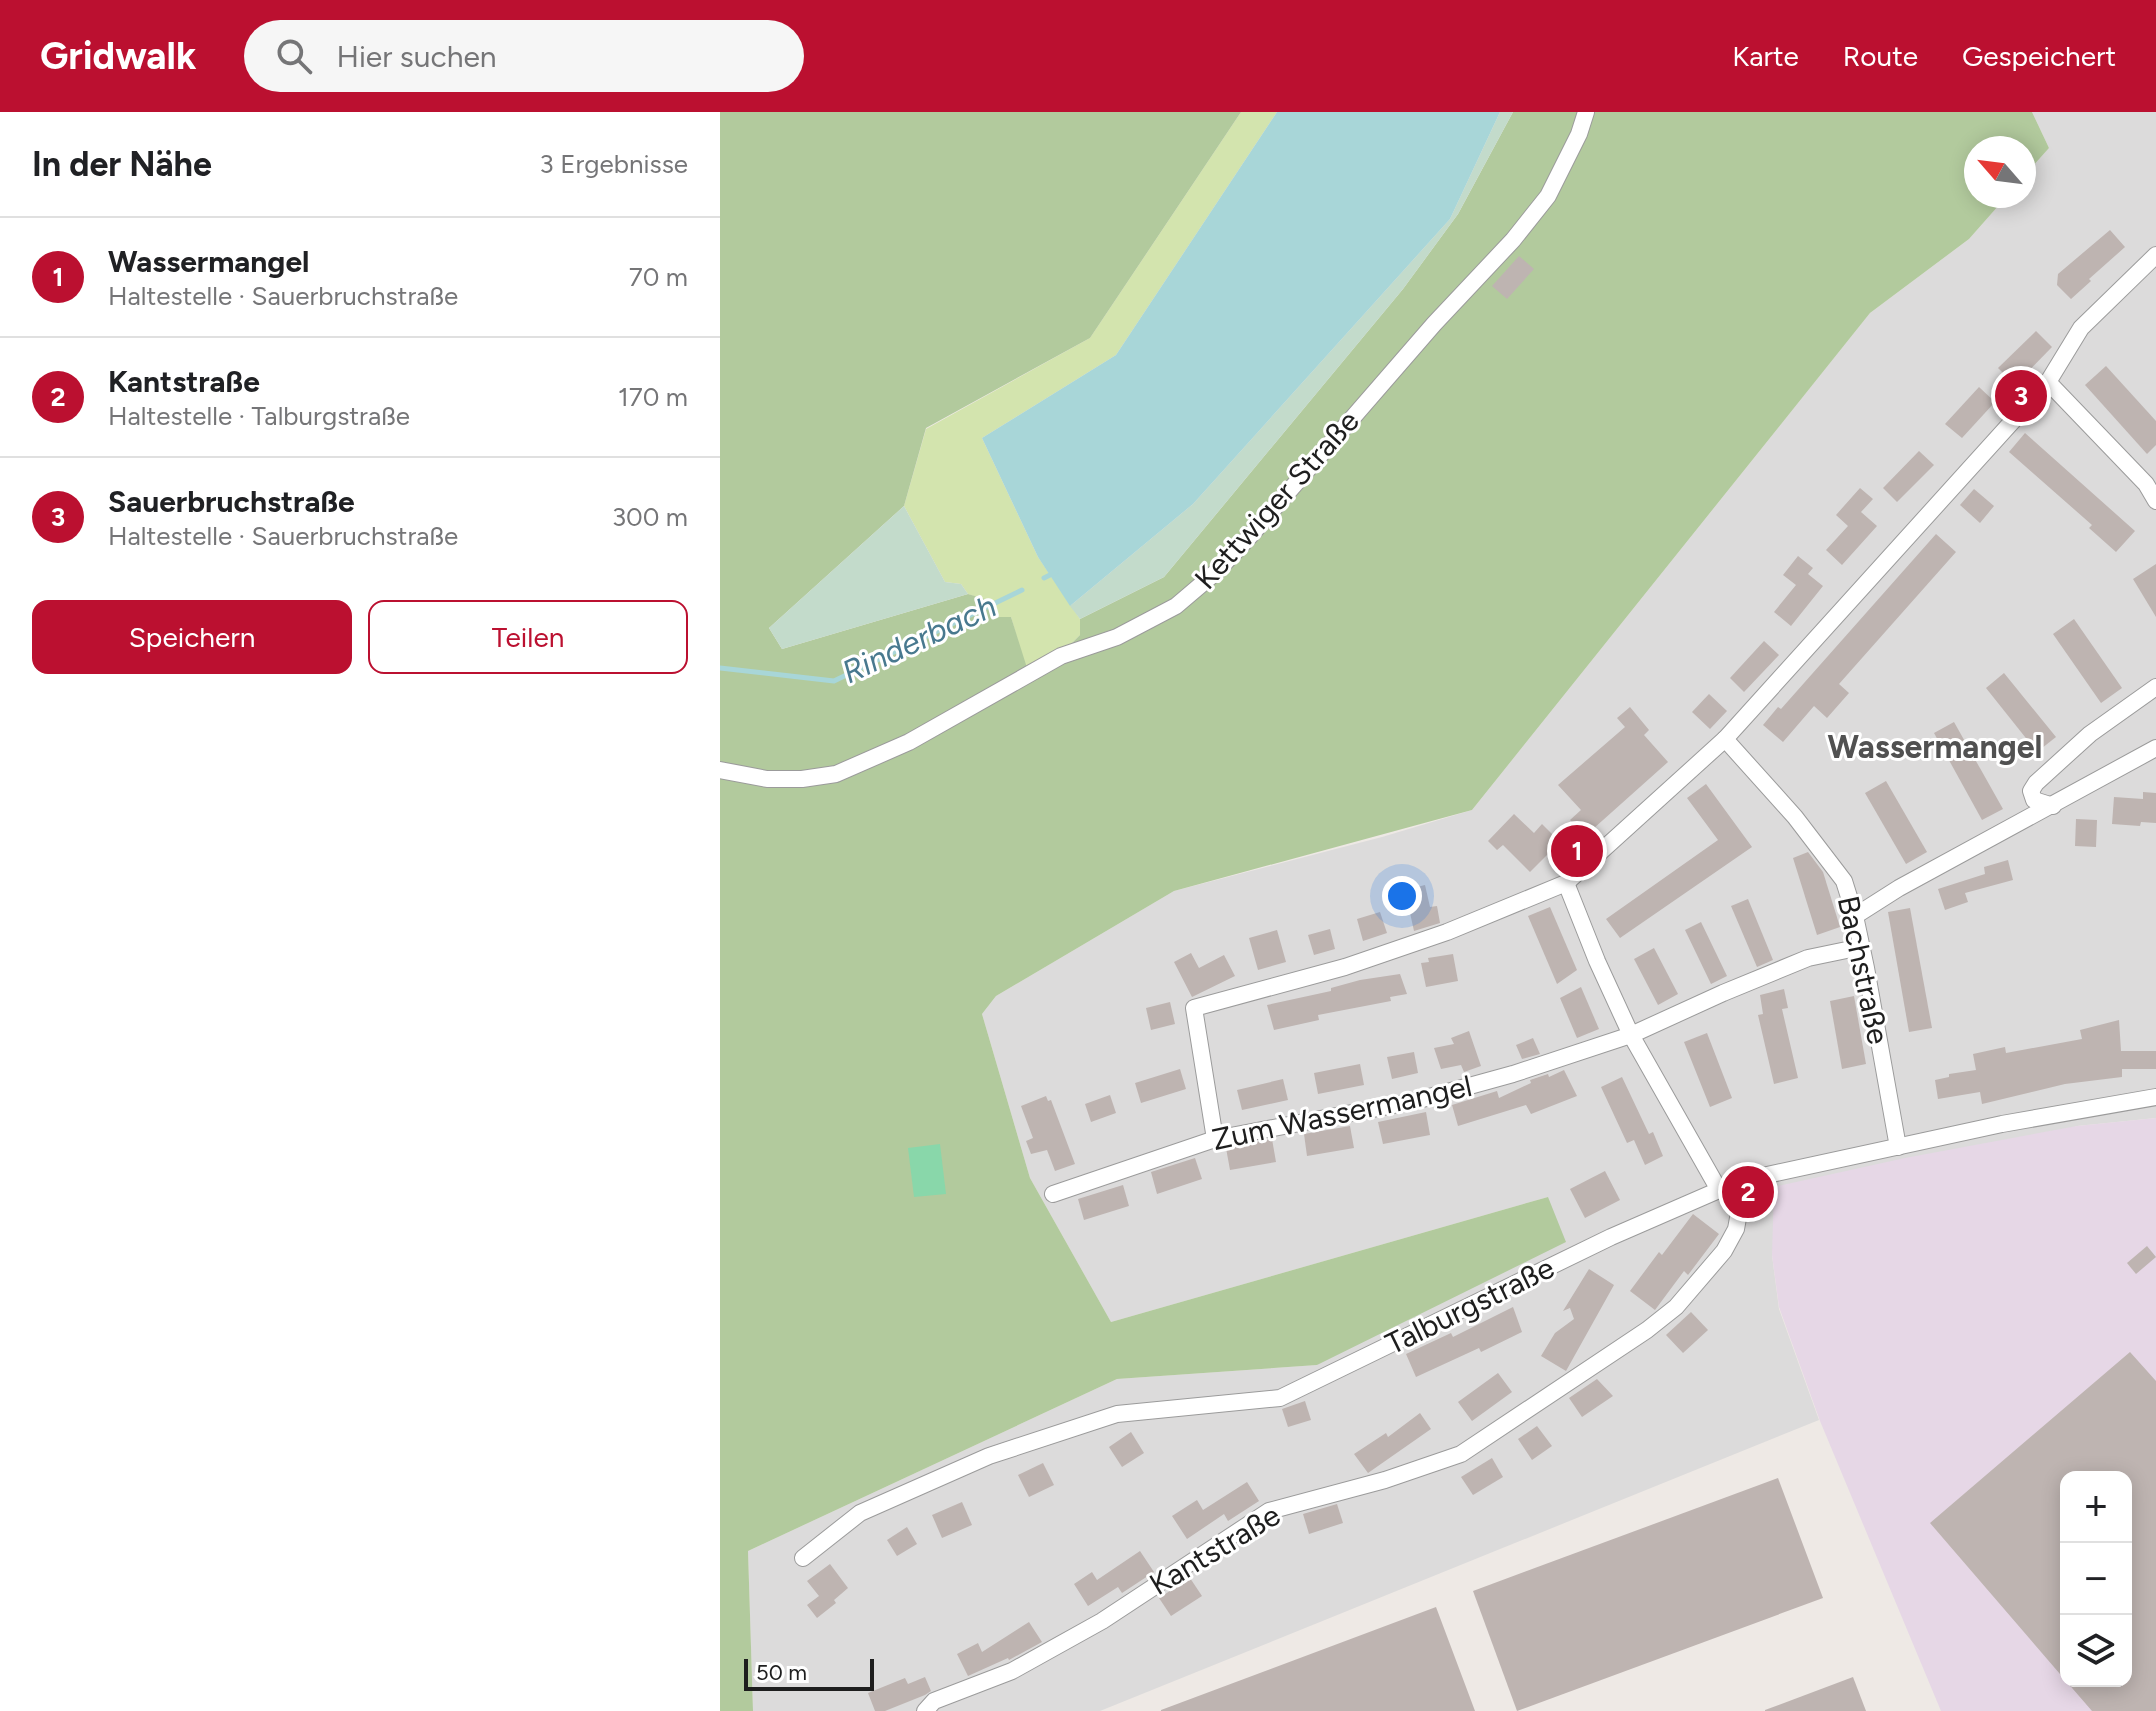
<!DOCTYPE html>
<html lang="de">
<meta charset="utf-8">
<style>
:root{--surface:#fff;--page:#f6f6f6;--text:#202124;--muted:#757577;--line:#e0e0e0;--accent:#bb1030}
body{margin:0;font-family:Figtree,sans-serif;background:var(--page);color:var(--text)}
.controls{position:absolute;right:24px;bottom:24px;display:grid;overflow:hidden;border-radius:16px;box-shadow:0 4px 20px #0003}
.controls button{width:72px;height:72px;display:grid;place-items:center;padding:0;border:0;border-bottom:2px solid var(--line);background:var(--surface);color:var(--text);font:40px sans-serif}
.compass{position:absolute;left:1244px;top:24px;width:72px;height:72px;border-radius:50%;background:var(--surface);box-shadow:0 4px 20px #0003;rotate:298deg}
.scale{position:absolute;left:24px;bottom:20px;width:130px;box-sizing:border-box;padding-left:8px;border:4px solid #1e1e1e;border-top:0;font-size:22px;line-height:28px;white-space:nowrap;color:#1e1e1e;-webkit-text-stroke:6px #fff;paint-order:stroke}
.you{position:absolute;left:682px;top:784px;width:28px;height:28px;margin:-20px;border:6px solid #fff;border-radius:50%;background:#1a73e8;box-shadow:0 0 0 12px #1a73e833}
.badge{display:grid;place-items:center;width:52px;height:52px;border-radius:50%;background:var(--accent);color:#fff;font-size:26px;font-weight:700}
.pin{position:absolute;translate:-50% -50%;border:4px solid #fff;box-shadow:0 2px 8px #0006}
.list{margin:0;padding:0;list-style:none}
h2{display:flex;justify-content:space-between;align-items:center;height:104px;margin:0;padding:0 32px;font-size:34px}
h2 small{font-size:26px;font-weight:400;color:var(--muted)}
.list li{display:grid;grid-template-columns:52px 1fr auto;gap:24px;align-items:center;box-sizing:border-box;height:120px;padding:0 32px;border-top:2px solid var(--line)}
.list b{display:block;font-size:30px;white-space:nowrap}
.list p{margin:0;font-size:26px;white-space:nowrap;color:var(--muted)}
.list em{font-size:26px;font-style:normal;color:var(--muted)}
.actions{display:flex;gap:16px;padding:24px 32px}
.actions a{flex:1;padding:18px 0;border:2px solid var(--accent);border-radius:16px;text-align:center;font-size:28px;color:var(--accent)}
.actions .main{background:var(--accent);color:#fff}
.icon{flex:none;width:44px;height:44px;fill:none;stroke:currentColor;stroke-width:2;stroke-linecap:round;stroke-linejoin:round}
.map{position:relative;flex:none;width:1436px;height:1599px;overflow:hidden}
header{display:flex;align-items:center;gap:48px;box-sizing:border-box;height:112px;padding:0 40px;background:var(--accent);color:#fff}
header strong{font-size:38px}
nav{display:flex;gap:44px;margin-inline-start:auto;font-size:28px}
.search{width:560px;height:72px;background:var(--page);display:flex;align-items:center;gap:20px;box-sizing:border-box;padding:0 28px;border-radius:44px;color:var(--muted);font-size:30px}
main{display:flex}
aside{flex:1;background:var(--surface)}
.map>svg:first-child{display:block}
.residential{fill:#dcdbdb}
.industrial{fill:#e6d7e6;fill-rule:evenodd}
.grass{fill:#d3e4ae}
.forest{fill:#b2ca9d}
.wetland{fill:#c3dbcb}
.pitch{fill:#89d7aa}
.water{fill:#a8d6d8}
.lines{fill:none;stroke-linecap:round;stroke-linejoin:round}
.stream{stroke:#a8d6d8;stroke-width:5}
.building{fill:#beb4b1}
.minor-casing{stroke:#9b9b9b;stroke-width:18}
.minor{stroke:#fff;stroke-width:16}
.labels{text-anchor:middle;stroke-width:6;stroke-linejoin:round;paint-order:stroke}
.street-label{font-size:30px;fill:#1e1e1e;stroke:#fff}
.water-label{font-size:32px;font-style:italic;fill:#48798f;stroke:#fff}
.neighbourhood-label{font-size:32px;font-weight:bold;fill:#515151;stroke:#fff}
</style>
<header>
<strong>Gridwalk</strong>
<div class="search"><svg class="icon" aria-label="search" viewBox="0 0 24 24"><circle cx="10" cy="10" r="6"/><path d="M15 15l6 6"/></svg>Hier suchen</div>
<nav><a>Karte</a><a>Route</a><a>Gespeichert</a></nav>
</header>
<main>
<aside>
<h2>In der Nähe<small>3 Ergebnisse</small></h2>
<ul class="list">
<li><span class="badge">1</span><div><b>Wassermangel</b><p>Haltestelle · Sauerbruchstraße</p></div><em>70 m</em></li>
<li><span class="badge">2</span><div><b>Kantstraße</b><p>Haltestelle · Talburgstraße</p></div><em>170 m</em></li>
<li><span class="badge">3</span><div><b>Sauerbruchstraße</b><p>Haltestelle · Sauerbruchstraße</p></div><em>300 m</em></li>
</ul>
<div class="actions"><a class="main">Speichern</a><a>Teilen</a></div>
</aside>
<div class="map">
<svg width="1436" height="1599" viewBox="0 0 1436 1599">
<rect width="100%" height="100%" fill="#eee9e5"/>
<polygon class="residential" points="1312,0 1436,0 1436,1006 1357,1014 1052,1143 1059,1197 1099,1308 380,1599 33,1599 28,1439 397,1267 597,1253 828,1085 391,1210 310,1066 262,902 276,884 454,779 662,725 752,698 1150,201 1249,127 1287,84 1304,84 1304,64 1329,36"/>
<path class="industrial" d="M1436,1006V1599H1221L1100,1309L1059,1195L1052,1143L1054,1075L1185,1046L1357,1014ZM1346,1365H1406V1569H1346Z"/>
<polygon class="grass" points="521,0 557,0 396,243 262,326 318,445 360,507 360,523 343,540 305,554 291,505 279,505 268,489 248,482 241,472 225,470 184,394 206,317 370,226"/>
<polygon class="forest" points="0,0 521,0 370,226 206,316 184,394 49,516 62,537 248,482 268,488 279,505 291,505 308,559 343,540 360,523 360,507 444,465 683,177 738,102 793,0 1312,0 1329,36 1304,64 1304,36 1256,36 1256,84 1287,84 1249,127 1150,201 752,698 454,779 276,884 262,902 310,1066 391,1210 828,1085 846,1130 597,1253 397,1267 28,1439 33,1599 0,1599"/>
<g class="wetland">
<polygon points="780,0 793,0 738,102 683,177 444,465 360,507 350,494 473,392 730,107"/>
<polygon points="184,394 225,470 241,472 248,482 62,537 49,516"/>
</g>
<polygon class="pitch" points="220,1032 226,1082 194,1085 188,1036"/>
<polygon class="water" points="557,0 780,0 730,107 473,392 350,494 318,445 262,326 396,243"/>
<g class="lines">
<g class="stream">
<polyline points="324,466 336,460"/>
<polyline points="0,556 114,569 302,478"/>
</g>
</g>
<g class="building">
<polygon points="1390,118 1405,135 1369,167 1371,169 1351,187 1337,173 1338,162"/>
<polygon points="799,144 814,157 787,187 772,174"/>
<polygon points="1316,219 1332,235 1295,273 1278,256"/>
<polygon points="1386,254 1436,309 1436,333 1427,342 1365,273"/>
<polygon points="1259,275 1275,290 1242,326 1225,312"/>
<polygon points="1305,321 1415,419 1396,440 1369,416 1372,413 1289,340"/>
<polygon points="1199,339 1214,353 1177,390 1163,376"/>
<polygon points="1140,376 1153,387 1141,400 1157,414 1122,453 1106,438 1128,414 1116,403"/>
<polygon points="1254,377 1274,394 1260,411 1240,393"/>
<polygon points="1216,422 1236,440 1119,572 1129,581 1107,606 1094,594 1063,630 1043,613 1058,595 1061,597"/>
<polygon points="1078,444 1093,456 1088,462 1103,474 1071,514 1054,500 1076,473 1063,463"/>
<polygon points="1436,452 1436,505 1413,467"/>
<polygon points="1354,507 1402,576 1381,591 1333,522"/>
<polygon points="1044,529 1059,543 1024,580 1010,566"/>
<polygon points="1284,561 1336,625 1317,640 1266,576"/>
<polygon points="989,582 1007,599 990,617 972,600"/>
<polygon points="910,595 929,618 924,623 948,650 864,725 850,708 861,698 838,673 905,615 897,606"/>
<polygon points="1234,610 1283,697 1262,708 1214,621"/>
<polygon points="1166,669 1207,740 1186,752 1145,681"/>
<polygon points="986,672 1032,735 900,826 886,807 998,728 967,686"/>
<polygon points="1423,680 1436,681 1436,711 1421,710 1420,714 1392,712 1394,685 1423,687"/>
<polygon points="794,702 814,721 822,712 840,730 810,760 783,733 777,738 768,729"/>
<polygon points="1356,707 1377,708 1376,735 1355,734"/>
<polygon points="1088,740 1103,760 1120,815 1097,823 1073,746"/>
<polygon points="1288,748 1293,768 1245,781 1248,790 1225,798 1218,777 1265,762 1264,755"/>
<polygon points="705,773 710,795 717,794 720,811 694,819 685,778"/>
<polygon points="1028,787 1053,848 1037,855 1011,794"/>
<polygon points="830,795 857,858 837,872 808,804"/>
<polygon points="1190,796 1212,916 1189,920 1168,800"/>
<polygon points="660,800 667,821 643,829 637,807"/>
<polygon points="981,810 1007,864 991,872 965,818"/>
<polygon points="610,817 615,837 594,843 588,823"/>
<polygon points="557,818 566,850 538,858 529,826"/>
<polygon points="934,836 958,882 938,893 914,847"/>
<polygon points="471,841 479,856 504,843 515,864 472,885 454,850"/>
<polygon points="733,842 738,869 706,875 701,851 709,850 708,846"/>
<polygon points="680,862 687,882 670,885 671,889 598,903 599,908 554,918 547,893 611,879 611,876 640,868"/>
<polygon points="861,875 879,917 857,926 840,886"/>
<polygon points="1064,877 1068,896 1062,897 1078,966 1054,972 1038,903 1043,902 1040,883"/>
<polygon points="1134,884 1146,952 1122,957 1110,889"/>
<polygon points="450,890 455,912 431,918 426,896"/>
<polygon points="1399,908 1401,939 1436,939 1436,957 1402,957 1402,965 1345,972 1262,992 1260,980 1218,987 1215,968 1229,965 1229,962 1256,958 1253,942 1285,935 1286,941 1362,927 1360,918"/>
<polygon points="749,919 761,954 744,960 741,953 721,957 714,936 734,932 731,926"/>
<polygon points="987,921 1012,986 990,995 964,930"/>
<polygon points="813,926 820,942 802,947 796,933"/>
<polygon points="694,940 698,961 672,967 667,945"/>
<polygon points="640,952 644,973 598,982 594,961"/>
<polygon points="460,957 466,977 421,991 415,971"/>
<polygon points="844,958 857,984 811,1002 806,993 738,1014 732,993 777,979 779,986 811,971 810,968 828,962 829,965"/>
<polygon points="902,965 929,1022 933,1020 943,1044 925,1053 914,1028 907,1031 881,975"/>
<polygon points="563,967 568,988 522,998 517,978"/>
<polygon points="390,983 396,1001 371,1010 365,992"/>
<polygon points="326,984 328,989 331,988 355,1052 335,1059 327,1038 311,1042 306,1029 313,1026 301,994"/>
<polygon points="706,1000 710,1023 663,1032 658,1010"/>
<polygon points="630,1014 634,1036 587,1044 584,1022"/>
<polygon points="552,1027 556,1050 510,1058 506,1036"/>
<polygon points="475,1046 482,1067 437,1082 431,1060"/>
<polygon points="885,1059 900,1088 865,1106 850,1077"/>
<polygon points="403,1073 409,1094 364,1108 358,1087"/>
<polygon points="973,1102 999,1122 968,1163 964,1159 935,1198 910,1179 939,1140 942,1143"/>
<polygon points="1427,1134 1436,1145 1416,1162 1407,1151"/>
<polygon points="869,1157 894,1173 846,1259 821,1244 835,1221 854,1207 850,1196 843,1199"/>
<polygon points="793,1195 802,1220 761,1240 759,1236 696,1265 686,1242 731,1221 733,1225"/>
<polygon points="971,1200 988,1218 963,1241 946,1223"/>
<polygon points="1410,1240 1436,1269 1436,1599 1372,1599 1346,1569 1406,1569 1406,1365 1346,1365 1346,1569 1210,1411"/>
<polygon points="778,1261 792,1280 752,1309 738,1290"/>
<polygon points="877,1267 893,1284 862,1305 849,1286"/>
<polygon points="585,1289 591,1308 568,1315 562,1297"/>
<polygon points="700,1301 711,1317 648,1361 634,1342 666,1321 668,1325"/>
<polygon points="817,1314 832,1334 812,1348 798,1327"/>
<polygon points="411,1320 424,1341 402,1355 389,1335"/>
<polygon points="772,1346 783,1365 753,1383 741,1365"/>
<polygon points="323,1351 334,1373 309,1385 298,1363"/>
<polygon points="1058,1366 1103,1486 797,1599 753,1479"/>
<polygon points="527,1370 539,1389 508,1409 504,1402 467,1427 452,1404 477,1388 483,1398"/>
<polygon points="242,1390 252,1413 222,1426 212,1403"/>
<polygon points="617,1392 623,1411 589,1422 583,1402"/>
<polygon points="187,1415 197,1432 177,1444 167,1428"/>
<polygon points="420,1439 434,1460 402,1481 398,1475 368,1494 354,1472 372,1460 377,1468"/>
<polygon points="110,1452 128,1476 114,1488 116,1491 97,1506 87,1493 99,1484 87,1469"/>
<polygon points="470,1466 482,1484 451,1504 439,1486"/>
<polygon points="716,1495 755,1599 441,1599 441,1598"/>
<polygon points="309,1510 322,1530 289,1548 288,1546 248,1564 237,1542 258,1531 262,1540"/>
<polygon points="205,1565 211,1579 205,1583 165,1599 155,1599 148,1581 185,1566 188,1572"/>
<polygon points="1133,1565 1146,1599 1045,1599 1045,1598"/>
</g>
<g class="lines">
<g class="minor-casing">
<g id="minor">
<polyline points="1328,270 1426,372 1436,389"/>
<polyline points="1005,627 1075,705 1124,769 1135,804 1146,856 1178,1035"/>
<polyline points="0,658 47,667 82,667 116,662 189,630 341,544 397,525 456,494 496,460 530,424 714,212 793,128 828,84 859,22 866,0"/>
<polyline points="1333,694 1314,688 1311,679 1316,671 1370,622 1436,575"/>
<polyline points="846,771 877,849 911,923 999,1078"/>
<polyline points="1135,804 1179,776 1436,636"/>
<polyline points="495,1027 474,896 625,855 727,820 846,771 1005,627 1328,270 1361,216 1436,143"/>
<polyline points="333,1082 495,1027 695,989 793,962 911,923 1003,881 1088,846 1141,835"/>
<polyline points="83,1446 140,1401 269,1344 397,1302 560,1286 891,1125 999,1078 1047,1063 1282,1012 1436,985"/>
<polyline points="205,1599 214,1589 292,1559 382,1509 549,1399 665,1368 741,1342 927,1218 956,1195 1004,1139 1016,1117 1020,1095 1014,1073"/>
</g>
</g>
<use href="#minor" class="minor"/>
</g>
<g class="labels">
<g class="street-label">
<text transform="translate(557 388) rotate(-48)" y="10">Kettwiger Straße</text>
<text transform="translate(1143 858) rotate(78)" y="10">Bachstraße</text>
<text transform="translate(622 1001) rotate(-12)" y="10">Zum Wassermangel</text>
<text transform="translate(750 1194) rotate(-26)" y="10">Talburgstraße</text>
<text transform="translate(495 1438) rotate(-31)" y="10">Kantstraße</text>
</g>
<g class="water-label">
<text transform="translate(199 527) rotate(-25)" y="11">Rinderbach</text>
</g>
<g class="neighbourhood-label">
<text x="1215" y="646">Wassermangel</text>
</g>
</g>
</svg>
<div class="controls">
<button>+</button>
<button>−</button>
<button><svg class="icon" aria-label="layers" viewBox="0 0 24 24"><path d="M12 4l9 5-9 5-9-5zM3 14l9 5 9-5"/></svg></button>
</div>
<svg class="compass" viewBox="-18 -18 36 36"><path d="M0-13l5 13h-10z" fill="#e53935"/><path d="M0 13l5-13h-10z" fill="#757577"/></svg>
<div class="scale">50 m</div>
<div class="you"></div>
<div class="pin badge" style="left:857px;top:739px">1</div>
<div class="pin badge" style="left:1028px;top:1080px">2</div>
<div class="pin badge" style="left:1301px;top:284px">3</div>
</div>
</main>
